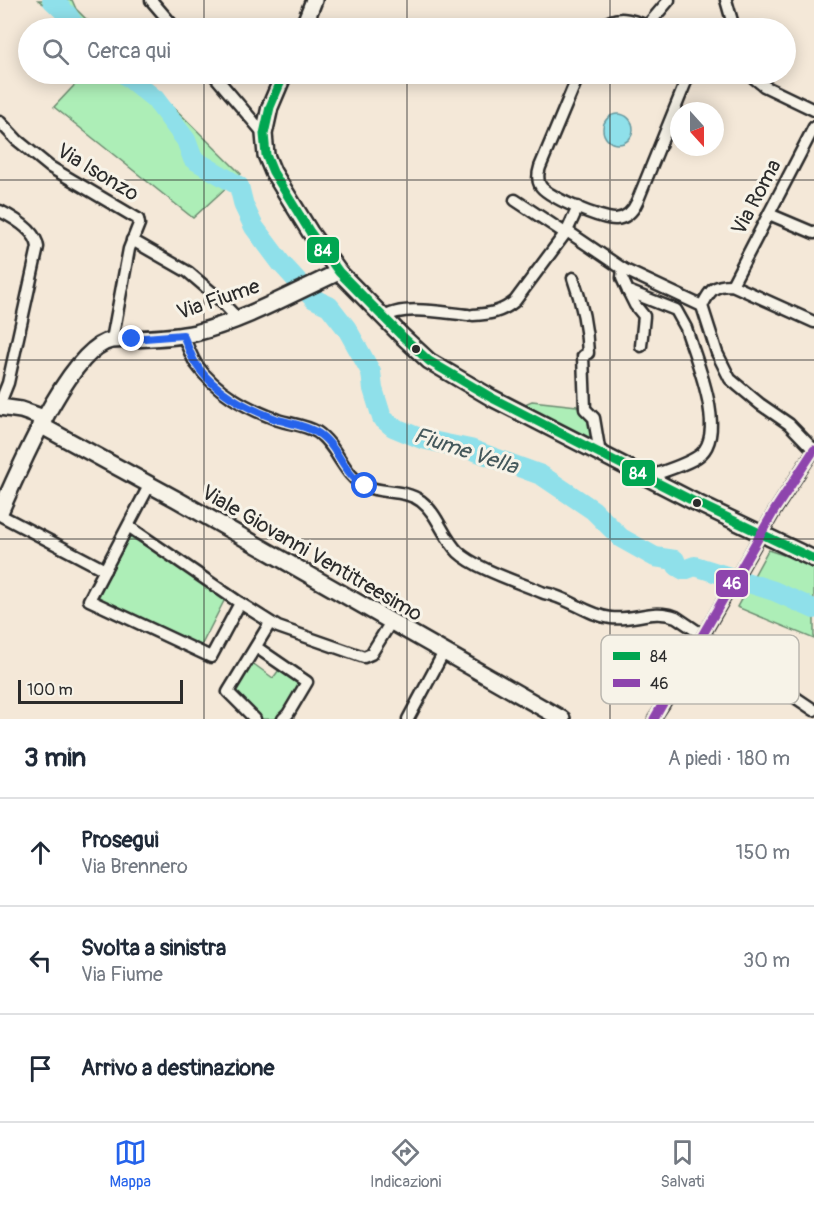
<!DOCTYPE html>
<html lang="it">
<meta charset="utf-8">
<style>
:root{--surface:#fff;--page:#f2f2f3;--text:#1f2937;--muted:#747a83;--line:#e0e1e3;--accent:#2563eb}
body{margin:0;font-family:Pangolin,sans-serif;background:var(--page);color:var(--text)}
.compass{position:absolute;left:670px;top:102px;width:54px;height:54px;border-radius:50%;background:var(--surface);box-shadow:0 3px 15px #0003;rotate:159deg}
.scale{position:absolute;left:18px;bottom:15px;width:165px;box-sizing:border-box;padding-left:6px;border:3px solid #2b2b2b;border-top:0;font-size:16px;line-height:21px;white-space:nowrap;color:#2b2b2b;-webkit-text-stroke:4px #f7f3e8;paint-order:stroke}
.stop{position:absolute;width:18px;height:18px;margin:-14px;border:4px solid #2563eb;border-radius:50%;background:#fff}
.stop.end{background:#2563eb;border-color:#fff;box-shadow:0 2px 6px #0008}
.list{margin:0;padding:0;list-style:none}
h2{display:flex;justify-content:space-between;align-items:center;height:78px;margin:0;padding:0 24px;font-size:26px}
h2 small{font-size:20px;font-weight:400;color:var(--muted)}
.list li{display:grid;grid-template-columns:39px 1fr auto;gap:18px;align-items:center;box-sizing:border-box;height:108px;padding:0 24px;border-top:2px solid var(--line)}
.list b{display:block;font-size:22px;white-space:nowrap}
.list p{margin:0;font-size:20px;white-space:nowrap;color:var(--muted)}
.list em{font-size:20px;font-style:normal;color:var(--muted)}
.icon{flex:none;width:33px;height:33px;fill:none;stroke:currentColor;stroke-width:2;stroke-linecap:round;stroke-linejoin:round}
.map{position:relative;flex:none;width:814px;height:719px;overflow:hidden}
.search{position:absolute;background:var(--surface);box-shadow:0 3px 15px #0003;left:18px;right:18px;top:18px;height:66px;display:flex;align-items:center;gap:15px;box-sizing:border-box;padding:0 21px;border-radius:33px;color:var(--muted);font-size:22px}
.sheet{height:402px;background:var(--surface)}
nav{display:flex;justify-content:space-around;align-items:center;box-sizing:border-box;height:84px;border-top:2px solid var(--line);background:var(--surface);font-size:16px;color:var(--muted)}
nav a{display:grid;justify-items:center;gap:3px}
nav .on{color:var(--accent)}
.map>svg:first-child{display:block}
.green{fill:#adeeb7;stroke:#6c8c71;stroke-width:1.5}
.water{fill:#8fe0ea;stroke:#67989e;stroke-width:1.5}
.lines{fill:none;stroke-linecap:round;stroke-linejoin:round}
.river{stroke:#8fe0ea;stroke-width:20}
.street-casing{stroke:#2b2b2b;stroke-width:15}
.secondary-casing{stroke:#2b2b2b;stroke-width:20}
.street{stroke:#f7f3e8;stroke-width:10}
.secondary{stroke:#f7f3e8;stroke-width:15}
.street-bridge-casing{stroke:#2b2b2b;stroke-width:15;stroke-linecap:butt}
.street-bridge{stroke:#f7f3e8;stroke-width:10}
.bus-1-casing{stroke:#f7f3e8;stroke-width:14}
.bus-2-casing{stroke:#f7f3e8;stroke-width:14}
.bus-1{stroke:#00a651;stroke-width:9}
.bus-2{stroke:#8e44ad;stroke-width:9}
.route{stroke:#2563eb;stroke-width:8}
.grid{fill:none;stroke:#2b2b2b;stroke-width:1.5;stroke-opacity:0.55}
.bus-dot{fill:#2b2b2b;stroke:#f7f3e8;stroke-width:2}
.labels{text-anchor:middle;stroke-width:6;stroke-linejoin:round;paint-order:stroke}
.street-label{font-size:21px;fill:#2b2b2b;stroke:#f7f3e8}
.water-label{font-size:22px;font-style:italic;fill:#44585b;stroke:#f7f3e8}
.key{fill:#f7f3e8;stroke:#bab7af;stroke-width:1.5}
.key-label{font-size:16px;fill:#2b2b2b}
.line-badge{stroke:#f7f3e8;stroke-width:2}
.badge-label{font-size:16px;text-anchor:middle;font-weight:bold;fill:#fff}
</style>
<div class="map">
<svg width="814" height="719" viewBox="0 0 814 719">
<rect width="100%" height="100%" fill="#f4e8d8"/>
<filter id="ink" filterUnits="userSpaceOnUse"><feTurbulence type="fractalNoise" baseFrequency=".0167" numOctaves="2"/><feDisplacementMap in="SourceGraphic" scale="12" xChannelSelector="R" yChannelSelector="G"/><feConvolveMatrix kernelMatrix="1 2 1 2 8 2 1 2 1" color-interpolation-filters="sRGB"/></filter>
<g filter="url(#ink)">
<g class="green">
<polygon points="38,0 72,0 76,9 95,28 67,28 50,9"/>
<polygon points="85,74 140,74 241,174 193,218 54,107"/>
<polygon points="532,401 577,406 588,421 591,439 578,437 526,408 527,403"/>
<polygon points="129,536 174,563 225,599 201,646 98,598"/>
<polygon points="768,550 814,565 814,639 737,607"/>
<polygon points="251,662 273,678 279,670 299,684 284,710 275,719 262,719 232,691"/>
</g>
<circle class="water" cx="618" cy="129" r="15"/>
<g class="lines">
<g class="river">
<polyline points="52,0 67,14 76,28"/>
<polyline points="124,74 155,99 186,140 193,159 239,186 244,206 254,227 281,263 314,299 329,306 347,329 371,372 373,389 382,418 393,427 422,439 470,449 541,475 593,510 621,538 655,557 675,560 677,566 684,570 695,566 774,591 814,609"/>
</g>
<g class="street-casing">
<g id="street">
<polyline points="151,0 175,28"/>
<polyline points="726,0 734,28"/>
<polyline points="647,26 669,0"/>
<path d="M600,28C617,12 635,21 653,28"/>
<polyline points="213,74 264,134"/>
<path d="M579,74L540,167C538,173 537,179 540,185C546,197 603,220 616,219C626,218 633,211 637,202L689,74"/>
<polyline points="749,74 764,86 814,110"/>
<polyline points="0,122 17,140 50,167 138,219 139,224 129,249 112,340"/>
<polyline points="515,200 565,233"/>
<path d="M0,211C14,218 36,231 38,247L8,383L0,403"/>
<polyline points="769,214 814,233"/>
<polyline points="567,231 623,269 702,306"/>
<polyline points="132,240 188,272 215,295 237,318"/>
<path d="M623,269L622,278L628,291L676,310L686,328C695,358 727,430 701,454C690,464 661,472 645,478"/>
<path d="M573,278C582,303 587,327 588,353L583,356L585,409L594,418L600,454"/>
<polyline points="732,285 814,127"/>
<polyline points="628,291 635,305 644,316 641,346"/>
<polyline points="702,306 717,353 730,379 760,404 789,424 814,450"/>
<path d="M702,306C710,290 713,285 732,285L814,322"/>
<path d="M473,315C490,314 502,312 515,301L567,231L578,207"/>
<path d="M383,318C402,304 445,313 468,315"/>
<path d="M183,335C187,345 191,356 196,364C216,392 246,408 278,420C290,424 305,425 317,432C337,445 344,477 365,486C383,494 404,489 421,501C438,514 443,537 458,552C476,569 521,583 544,593C568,597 587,615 611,618C634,621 653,608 676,617L814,710"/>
<polyline points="774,512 814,450"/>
<polyline points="0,515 105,570"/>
<polyline points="128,526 240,603 211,657 89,600 150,484"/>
<polyline points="240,603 278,627 364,657 371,654 391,622"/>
<polyline points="256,647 307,682 288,714 283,719"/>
<polyline points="255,719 228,692 270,623"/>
<polyline points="408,719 444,652"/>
<polyline points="654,719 663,705"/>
</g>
</g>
<g class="secondary-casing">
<g id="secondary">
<polyline points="303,28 314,0"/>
<polyline points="284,74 270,107 264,134 266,155 273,172 310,232 339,272 401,335 429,361 492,398 695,502 814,559"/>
<polyline points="0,407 21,410 44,418"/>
<polyline points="40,425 176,499 562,719"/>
<path d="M0,512C18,473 69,348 112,340C139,338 168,339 195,333C243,321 293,293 339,272"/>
</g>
</g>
<use href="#street" class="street"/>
<use href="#secondary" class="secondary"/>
<g class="street-bridge-casing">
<polyline id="street-bridge" points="663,705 774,512"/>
</g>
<use href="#street-bridge" class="street-bridge"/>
<g class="bus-1-casing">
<polyline id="bus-1" points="284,74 270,107 264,134 266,155 273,172 310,232 339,272 401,335 429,361 492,398 695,502 814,559"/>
</g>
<g class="bus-2-casing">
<polyline id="bus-2" points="654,719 774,511 814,450"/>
</g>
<use href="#bus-1" class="bus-1"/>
<use href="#bus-2" class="bus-2"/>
</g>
</g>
<g class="lines" filter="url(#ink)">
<path class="route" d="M132,339L183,335C187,344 190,353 194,361C211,390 246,408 276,419C289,423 304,425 316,432C338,444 343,475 365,486"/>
</g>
<path class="grid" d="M204,0V28M407,0V28M610,0V28M204,74V719M407,74V719M610,74V719M0,180H814M0,360H814M0,539H814"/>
<g class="bus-dot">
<circle cx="416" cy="349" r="5"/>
<circle cx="697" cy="503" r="5"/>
</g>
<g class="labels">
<g class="street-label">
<text transform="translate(98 172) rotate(31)" y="7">Via Isonzo</text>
<text transform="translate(756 197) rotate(-62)" y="7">Via Roma</text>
<text transform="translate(218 299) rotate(-19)" y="7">Via Fiume</text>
<text transform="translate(312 553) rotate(30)" y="7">Viale Giovanni Ventitreesimo</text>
</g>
<g class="water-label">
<text transform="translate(466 450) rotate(18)" y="8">Fiume Vella</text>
</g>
</g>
<rect x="601" y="635" width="198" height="69" rx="9" class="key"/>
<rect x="613" y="652" width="27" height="8" fill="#00a651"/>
<rect x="613" y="679" width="27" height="8" fill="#8e44ad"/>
<g class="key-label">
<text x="650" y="662">84</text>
<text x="650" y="689">46</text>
</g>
<g class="line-badge">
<rect x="306" y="236" width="34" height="28" rx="6" fill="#00a651"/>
<rect x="621" y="459" width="35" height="28" rx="6" fill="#00a651"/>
<rect x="715" y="569" width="34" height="29" rx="6" fill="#8e44ad"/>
</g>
<g class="badge-label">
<text x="323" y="256">84</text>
<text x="638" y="479">84</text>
<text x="732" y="589">46</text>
</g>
</svg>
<svg class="compass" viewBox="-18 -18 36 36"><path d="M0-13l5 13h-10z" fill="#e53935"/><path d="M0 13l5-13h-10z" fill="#747a83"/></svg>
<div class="scale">100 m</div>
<div class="stop" style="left:365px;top:486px"></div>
<div class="stop end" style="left:132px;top:339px"></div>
<div class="search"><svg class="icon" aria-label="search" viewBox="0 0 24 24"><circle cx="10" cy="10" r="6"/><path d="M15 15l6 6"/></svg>Cerca qui</div>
</div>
<section class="sheet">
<h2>3 min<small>A piedi · 180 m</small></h2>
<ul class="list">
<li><svg class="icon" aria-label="ahead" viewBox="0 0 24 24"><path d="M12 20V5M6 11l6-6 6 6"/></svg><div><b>Prosegui</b><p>Via Brennero</p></div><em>150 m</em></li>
<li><svg class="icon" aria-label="left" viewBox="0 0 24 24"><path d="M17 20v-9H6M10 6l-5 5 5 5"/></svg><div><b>Svolta a sinistra</b><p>Via Fiume</p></div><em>30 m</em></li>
<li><svg class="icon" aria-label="arrive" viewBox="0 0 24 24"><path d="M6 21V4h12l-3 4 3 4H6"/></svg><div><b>Arrivo a destinazione</b></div></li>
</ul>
</section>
<nav>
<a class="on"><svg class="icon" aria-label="map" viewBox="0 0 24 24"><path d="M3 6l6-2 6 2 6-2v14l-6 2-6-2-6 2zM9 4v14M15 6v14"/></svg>Mappa</a>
<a><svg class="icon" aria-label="directions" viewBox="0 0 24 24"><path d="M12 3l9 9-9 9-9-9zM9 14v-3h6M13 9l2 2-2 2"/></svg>Indicazioni</a>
<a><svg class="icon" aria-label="saved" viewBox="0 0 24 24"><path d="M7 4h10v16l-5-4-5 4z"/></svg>Salvati</a>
</nav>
